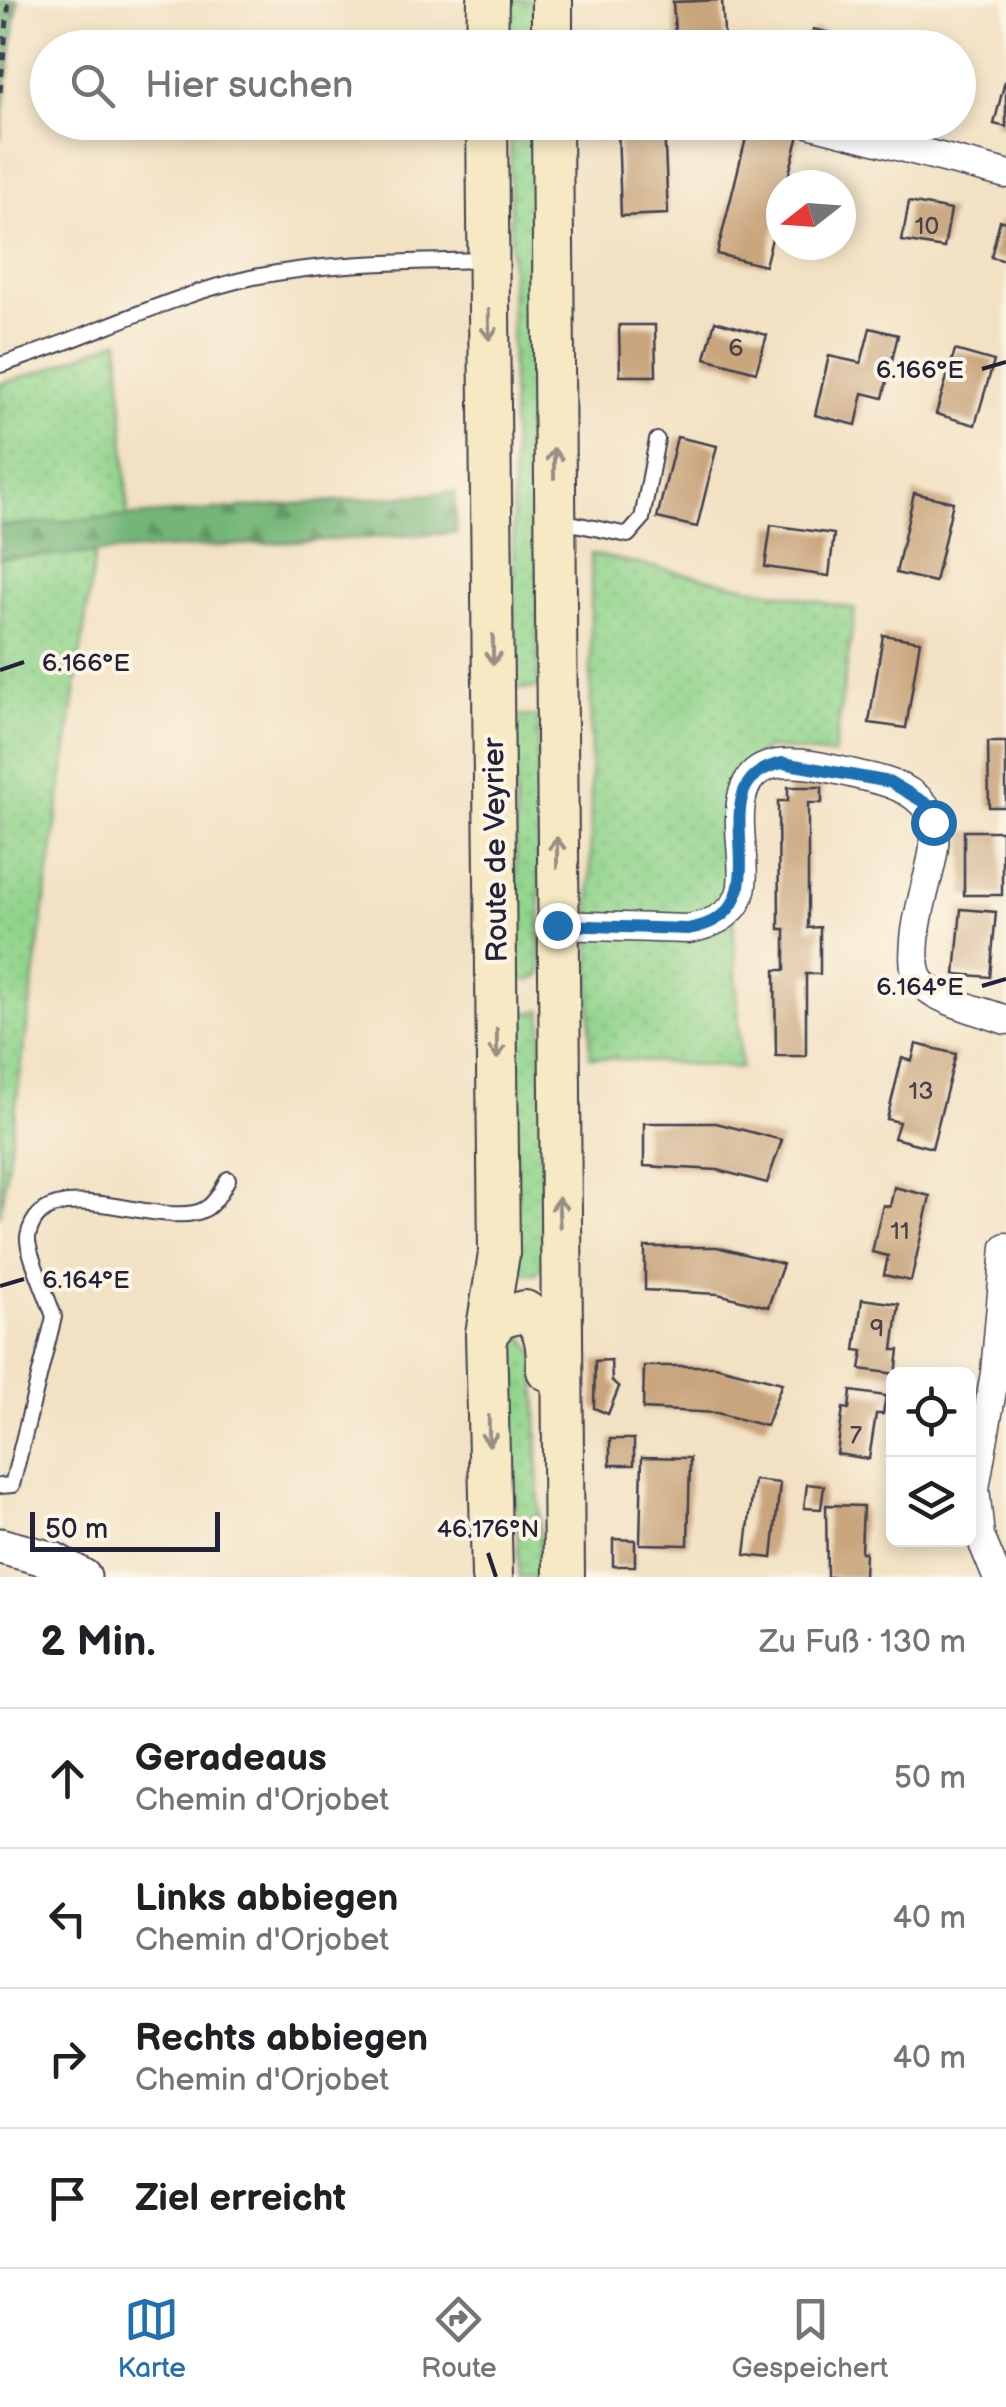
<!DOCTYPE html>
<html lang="de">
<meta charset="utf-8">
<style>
:root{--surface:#fff;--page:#f2f2f2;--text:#202124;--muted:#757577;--line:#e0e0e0;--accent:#1f6fb2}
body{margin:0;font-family:"Balsamiq Sans",sans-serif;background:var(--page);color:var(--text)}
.controls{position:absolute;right:30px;bottom:30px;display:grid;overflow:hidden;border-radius:15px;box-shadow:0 5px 15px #0003}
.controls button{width:90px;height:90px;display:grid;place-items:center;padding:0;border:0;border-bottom:2px solid var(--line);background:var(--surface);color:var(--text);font:50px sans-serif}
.compass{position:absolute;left:766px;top:170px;width:90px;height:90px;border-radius:50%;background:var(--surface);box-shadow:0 5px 15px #0003;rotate:253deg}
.scale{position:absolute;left:30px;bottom:25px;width:190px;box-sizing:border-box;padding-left:10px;border:5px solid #22223b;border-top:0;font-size:28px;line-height:35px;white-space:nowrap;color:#22223b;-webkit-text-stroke:8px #fcf5e5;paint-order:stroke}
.stop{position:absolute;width:30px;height:30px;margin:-22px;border:8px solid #1f6fb2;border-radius:50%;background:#fff}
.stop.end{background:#1f6fb2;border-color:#fff;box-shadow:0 2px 10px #0008}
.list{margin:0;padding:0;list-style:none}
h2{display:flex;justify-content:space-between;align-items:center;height:130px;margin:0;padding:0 40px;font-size:42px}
h2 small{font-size:32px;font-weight:400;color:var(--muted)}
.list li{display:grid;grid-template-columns:65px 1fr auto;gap:30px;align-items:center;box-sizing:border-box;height:140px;padding:0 40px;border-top:2px solid var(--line)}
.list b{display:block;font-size:38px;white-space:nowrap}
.list p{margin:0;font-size:32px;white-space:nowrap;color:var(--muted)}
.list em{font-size:32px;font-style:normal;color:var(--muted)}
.icon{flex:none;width:55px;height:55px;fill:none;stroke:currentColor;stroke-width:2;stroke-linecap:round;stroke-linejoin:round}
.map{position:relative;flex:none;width:1006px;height:1577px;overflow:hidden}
.search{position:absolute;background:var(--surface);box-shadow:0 5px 15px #0003;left:30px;right:30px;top:30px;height:110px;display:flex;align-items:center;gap:25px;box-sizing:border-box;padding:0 35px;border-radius:55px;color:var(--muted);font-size:38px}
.sheet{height:690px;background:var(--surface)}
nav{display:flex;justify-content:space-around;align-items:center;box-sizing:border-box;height:140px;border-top:2px solid var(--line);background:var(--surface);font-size:28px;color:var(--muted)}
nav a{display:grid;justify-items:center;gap:5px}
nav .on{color:var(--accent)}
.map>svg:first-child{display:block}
.grass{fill:url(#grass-dots);stroke:#5a7b64;stroke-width:2.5}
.forest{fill:url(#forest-firs);stroke:#4b6c5a;stroke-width:2.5}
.building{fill:#c9a57d}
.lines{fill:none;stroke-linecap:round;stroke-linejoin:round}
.service-casing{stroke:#413f4f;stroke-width:18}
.minor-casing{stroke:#413f4f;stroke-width:31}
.tertiary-casing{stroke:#413f4f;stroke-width:39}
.secondary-casing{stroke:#413f4f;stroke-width:44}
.path{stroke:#413f4f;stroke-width:5;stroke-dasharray:8 8;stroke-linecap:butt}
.service{stroke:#fff;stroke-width:14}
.minor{stroke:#fff;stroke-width:28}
.tertiary{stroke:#fff;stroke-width:35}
.secondary{stroke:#f6e9c3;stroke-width:40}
.oneway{stroke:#978f86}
.route{stroke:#1f6fb2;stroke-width:12}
.ticks{fill:none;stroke:#22223b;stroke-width:4}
.labels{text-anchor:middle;stroke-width:8;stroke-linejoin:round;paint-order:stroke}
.number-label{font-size:25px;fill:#4c434c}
.street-label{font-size:30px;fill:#22223b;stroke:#fcf5e5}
.ticks-label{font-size:25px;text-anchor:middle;fill:#22223b;stroke:#fcf5e5;stroke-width:8;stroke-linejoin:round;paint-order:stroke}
</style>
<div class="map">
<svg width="1006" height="1577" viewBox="0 0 1006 1577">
<defs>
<pattern id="grass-dots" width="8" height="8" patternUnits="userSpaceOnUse" patternTransform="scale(2.5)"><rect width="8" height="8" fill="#91d48c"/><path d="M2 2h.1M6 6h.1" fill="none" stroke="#7db67a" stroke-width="1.8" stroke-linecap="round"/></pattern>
<pattern id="forest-firs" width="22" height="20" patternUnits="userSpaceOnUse" patternTransform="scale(2.5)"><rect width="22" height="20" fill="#74b678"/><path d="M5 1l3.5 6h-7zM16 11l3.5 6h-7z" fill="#5f9464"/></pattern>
</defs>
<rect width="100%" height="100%" fill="#fcf5e5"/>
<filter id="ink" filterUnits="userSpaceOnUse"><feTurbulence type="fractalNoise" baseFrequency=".01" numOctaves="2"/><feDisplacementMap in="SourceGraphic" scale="20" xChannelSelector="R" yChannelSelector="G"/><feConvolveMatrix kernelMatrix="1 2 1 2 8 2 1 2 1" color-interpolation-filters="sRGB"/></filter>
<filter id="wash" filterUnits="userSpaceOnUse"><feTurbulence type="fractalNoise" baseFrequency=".0048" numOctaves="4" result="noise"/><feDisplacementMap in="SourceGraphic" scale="40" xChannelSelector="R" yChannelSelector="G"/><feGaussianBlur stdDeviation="2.25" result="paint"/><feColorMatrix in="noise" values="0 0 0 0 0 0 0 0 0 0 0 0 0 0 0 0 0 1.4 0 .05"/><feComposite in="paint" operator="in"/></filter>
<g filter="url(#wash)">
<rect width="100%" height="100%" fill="#f2e1c3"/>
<g class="grass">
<rect x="509" y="0" width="24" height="47"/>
<polygon points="510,123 534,123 539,688 514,689"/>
<polygon points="119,340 128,518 0,526 0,384 46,370"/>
<polygon points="95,553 0,1216 0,558"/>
<polygon points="591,554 855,609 834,755 767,748 726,782 741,1068 590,1057"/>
<polygon points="538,716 541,976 529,981 517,976 515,717"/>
<polygon points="542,1010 543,1265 536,1273 523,1273 517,1266 516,1012 529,1013"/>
<polygon points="525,1337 536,1356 540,1553 547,1577 519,1577 509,1357 513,1342"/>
</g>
<g class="forest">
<polygon points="0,0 18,0 0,140"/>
<polygon points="455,492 456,533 0,558 0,526"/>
</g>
<g id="blocks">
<g class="building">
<polygon points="722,0 725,48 676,48 673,2"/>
<polygon points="813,29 848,37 845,48 809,48"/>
<polygon points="1005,81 1006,81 1006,127 994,124"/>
<polygon points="750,122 799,135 786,185 781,185 781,203 765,266 717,254"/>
<polygon points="664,125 668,214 621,216 618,127"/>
<polygon points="909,202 951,210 944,248 902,241"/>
<polygon points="1000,220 1006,222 1006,261 991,257"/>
<polygon points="715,321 767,335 756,372 705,358"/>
<polygon points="619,325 655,325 656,376 620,376"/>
<polygon points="870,328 898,335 883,398 863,393 856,425 815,415 829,356 861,363"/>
<polygon points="955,350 994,361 975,425 936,414"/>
<polygon points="677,437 717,446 697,527 657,518"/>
<polygon points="914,493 953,502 935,582 896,573"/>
<polygon points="771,525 834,534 829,576 765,567"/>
<polygon points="883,635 920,641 906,728 869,723"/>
<polygon points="988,742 1006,742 1006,807 989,807"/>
<polygon points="788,787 822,787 822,803 808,803 808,928 820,927 820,974 806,974 806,1056 776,1056 775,970 785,970 785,929 779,929 778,801 788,801"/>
<rect x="964" y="831" width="38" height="64"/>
<polygon points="961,909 996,912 990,977 955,974"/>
<polygon points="916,1044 956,1054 932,1148 894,1138 899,1122 887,1119 902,1058 912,1061"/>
<polygon points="644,1123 716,1123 782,1140 767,1183 718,1170 644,1166"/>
<polygon points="894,1187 930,1196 911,1281 884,1275 888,1256 872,1252 883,1205 890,1207"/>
<polygon points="645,1247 717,1247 783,1264 768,1307 718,1294 645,1290"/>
<polygon points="862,1299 899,1304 893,1350 899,1350 896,1374 860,1369 863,1351 855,1350"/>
<polygon points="611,1360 612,1381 619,1387 608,1414 594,1408 595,1361"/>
<polygon points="644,1366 715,1366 782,1383 766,1426 717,1413 643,1409"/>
<polygon points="851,1391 886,1396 883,1414 876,1414 869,1459 837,1454 843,1408 849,1409"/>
<rect x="610" y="1439" width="24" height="26"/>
<polygon points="642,1457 690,1458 688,1545 640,1544"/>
<polygon points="754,1480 780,1483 772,1558 745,1555"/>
<polygon points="807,1484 824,1486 821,1509 804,1508"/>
<polygon points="826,1505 863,1506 861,1552 865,1552 864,1577 827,1577"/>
<polygon points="613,1539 635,1540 635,1566 613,1566"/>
</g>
</g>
</g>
<g filter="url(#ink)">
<use href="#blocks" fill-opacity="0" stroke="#413f4f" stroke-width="2.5"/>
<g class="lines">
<g class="service-casing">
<g id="service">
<path d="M0,365C85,339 166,296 254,277C329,262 407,262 483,260"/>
<polyline points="557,524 575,524 628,535 642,519 657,440"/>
<path d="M0,1486L12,1485L54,1317C49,1299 26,1251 28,1237C42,1164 164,1233 205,1209C216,1203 222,1189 228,1179"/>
</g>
</g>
<g class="minor-casing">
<g id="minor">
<polyline points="804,122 1006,174"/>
<path d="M557,925L688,929C710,925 735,915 741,891C750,854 717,774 777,764C804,760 840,771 867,777C977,801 921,865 915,940C914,952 913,967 918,978C930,1000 983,1011 1006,1020"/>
<polyline points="997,1577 980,1536 975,1488 995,1373 1006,1247"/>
</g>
</g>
<g class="tertiary-casing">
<polyline id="tertiary" points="0,1546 53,1560 83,1577"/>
</g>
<g class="secondary-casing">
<g id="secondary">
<polyline points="552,0 552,48"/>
<polyline points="487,48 488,0"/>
<polyline points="487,122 499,1254 486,1334 492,1577"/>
<polyline points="552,122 564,1577"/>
<path d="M486,1334L500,1318L525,1311C547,1325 547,1347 547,1370"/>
</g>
</g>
<polyline class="path" points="0,92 9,0"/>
<use href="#service" class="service"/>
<use href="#minor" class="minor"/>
<use href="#tertiary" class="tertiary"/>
<use href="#secondary" class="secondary"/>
</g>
<defs><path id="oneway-shaft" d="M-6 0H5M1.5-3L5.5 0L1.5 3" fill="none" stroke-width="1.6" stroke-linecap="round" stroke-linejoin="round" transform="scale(2.5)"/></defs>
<g class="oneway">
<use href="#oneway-shaft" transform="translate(489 325) rotate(89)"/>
<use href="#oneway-shaft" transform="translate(554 463) rotate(-90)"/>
<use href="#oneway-shaft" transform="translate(493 650) rotate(89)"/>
<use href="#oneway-shaft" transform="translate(557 852) rotate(-90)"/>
<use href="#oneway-shaft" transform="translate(497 1044) rotate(89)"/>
<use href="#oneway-shaft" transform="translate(559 1212) rotate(-93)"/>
<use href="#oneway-shaft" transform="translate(489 1431) rotate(89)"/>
</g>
</g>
<g class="lines" filter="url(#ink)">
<path class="route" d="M557,925L688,929C797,911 687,781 783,763L890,782L927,804L933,822"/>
</g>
<path class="ticks" d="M982,369L1006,362M0,670L24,662M982,986L1006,979M0,1286L24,1279M488,1553L496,1577"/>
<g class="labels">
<g class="number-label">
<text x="927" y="234">10</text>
<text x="736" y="356">6</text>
<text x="921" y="1099">13</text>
<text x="900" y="1239">11</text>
<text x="877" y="1336">9</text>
<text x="856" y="1443">7</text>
</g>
<g class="street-label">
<text transform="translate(495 850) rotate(-91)" y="10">Route de Veyrier</text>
</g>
</g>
<g class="ticks-label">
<text x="920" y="378">6.166°E</text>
<text x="86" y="671">6.166°E</text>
<text x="920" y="995">6.164°E</text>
<text x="86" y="1288">6.164°E</text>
<text x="488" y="1537">46.176°N</text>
</g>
</svg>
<div class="controls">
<button><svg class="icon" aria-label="locate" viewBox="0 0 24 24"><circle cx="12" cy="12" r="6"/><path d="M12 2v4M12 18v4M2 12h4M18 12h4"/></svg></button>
<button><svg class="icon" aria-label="layers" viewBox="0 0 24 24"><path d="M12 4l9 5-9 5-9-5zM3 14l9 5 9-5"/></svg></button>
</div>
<svg class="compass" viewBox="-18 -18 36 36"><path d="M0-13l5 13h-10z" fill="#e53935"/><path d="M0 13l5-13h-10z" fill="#757577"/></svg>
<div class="scale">50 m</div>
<div class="stop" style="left:933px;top:822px"></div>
<div class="stop end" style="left:557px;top:925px"></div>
<div class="search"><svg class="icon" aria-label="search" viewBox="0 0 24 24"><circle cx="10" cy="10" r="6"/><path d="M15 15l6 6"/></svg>Hier suchen</div>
</div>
<section class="sheet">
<h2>2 Min.<small>Zu Fuß · 130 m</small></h2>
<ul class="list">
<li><svg class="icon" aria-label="ahead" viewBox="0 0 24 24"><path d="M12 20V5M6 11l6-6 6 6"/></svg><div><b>Geradeaus</b><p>Chemin d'Orjobet</p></div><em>50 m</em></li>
<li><svg class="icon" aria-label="left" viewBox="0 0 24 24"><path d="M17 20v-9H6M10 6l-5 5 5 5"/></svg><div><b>Links abbiegen</b><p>Chemin d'Orjobet</p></div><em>40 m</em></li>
<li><svg class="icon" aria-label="right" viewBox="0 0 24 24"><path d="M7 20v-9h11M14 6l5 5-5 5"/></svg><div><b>Rechts abbiegen</b><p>Chemin d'Orjobet</p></div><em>40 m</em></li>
<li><svg class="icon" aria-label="arrive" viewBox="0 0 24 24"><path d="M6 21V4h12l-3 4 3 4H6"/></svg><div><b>Ziel erreicht</b></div></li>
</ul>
</section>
<nav>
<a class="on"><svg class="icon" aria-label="map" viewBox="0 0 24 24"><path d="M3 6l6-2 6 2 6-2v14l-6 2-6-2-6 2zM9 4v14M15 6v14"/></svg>Karte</a>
<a><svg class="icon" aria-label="directions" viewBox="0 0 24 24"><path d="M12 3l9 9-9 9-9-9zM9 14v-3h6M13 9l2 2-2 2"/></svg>Route</a>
<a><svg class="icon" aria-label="saved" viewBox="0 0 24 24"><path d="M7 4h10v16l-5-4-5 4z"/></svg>Gespeichert</a>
</nav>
